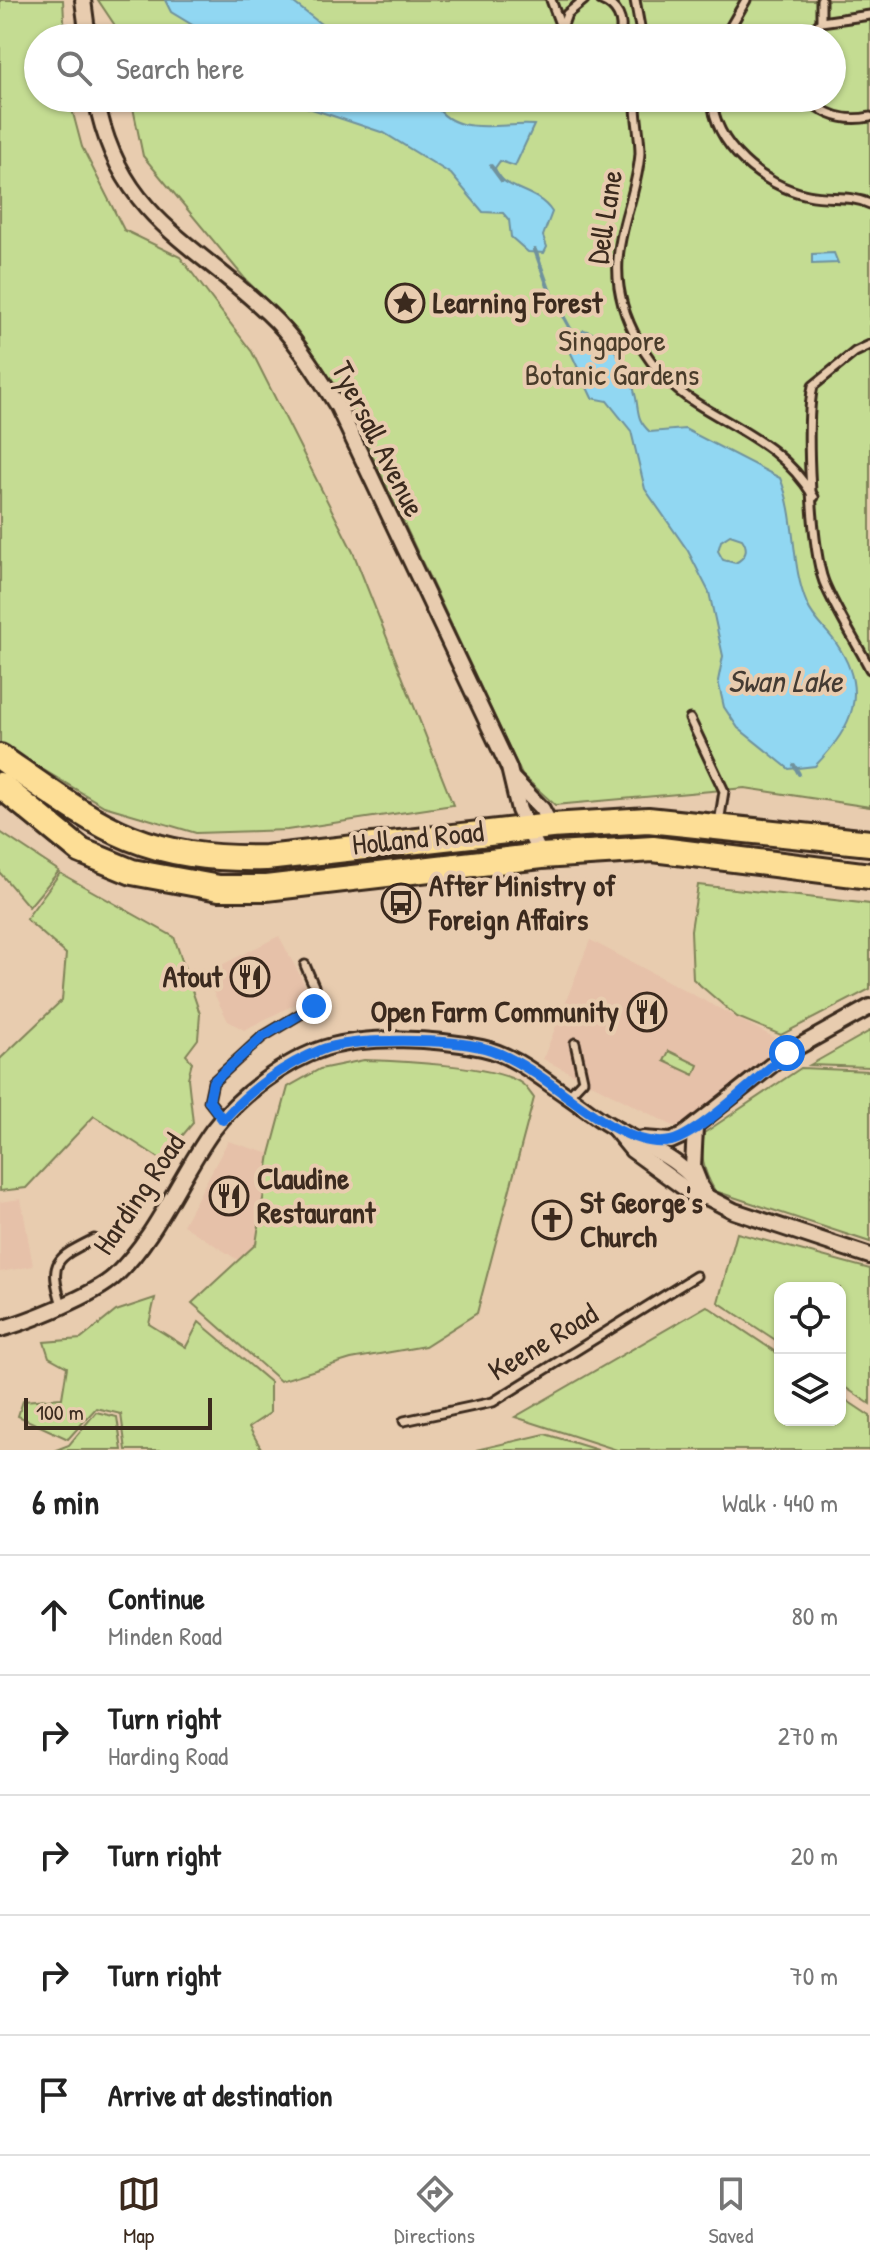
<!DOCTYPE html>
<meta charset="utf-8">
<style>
:root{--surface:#fff;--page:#f2f2f2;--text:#222;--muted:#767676;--line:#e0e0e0;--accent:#3b2a1e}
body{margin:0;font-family:"Patrick Hand",sans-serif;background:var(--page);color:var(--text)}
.controls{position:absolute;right:24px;bottom:24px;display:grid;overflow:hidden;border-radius:16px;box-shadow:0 2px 6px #0004}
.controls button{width:72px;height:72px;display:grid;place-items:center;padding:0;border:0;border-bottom:2px solid var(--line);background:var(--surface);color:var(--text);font:40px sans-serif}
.scale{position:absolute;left:24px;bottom:20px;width:188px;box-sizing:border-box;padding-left:8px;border:4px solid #3b2a1e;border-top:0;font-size:22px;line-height:28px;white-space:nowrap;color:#3b2a1e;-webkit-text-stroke:6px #e8ccaf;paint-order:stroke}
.stop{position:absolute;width:24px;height:24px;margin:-18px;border:6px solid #1a73e8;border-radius:50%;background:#fff}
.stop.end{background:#1a73e8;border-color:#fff;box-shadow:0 2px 8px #0008}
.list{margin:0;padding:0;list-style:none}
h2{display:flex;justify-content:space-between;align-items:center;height:104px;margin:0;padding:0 32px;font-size:34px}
h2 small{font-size:26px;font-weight:400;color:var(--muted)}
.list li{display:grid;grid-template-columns:52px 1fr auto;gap:24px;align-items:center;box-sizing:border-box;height:120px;padding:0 32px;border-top:2px solid var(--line)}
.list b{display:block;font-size:30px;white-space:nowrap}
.list p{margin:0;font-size:26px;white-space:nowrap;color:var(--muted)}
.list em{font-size:26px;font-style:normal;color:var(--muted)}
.icon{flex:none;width:44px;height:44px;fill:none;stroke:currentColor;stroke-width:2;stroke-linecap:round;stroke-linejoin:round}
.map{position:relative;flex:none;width:870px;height:1450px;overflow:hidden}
.search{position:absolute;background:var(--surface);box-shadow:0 2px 6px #0004;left:24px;right:24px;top:24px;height:88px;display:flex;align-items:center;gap:20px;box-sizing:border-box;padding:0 28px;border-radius:44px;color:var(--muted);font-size:30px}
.sheet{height:704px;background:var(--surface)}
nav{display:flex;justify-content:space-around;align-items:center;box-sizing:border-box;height:112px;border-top:2px solid var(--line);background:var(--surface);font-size:22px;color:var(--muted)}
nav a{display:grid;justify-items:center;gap:4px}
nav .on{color:var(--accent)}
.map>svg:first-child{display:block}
.built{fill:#e6c1a9}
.green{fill:#c4dc92;stroke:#808358;stroke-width:2}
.water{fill:#91d7f2;stroke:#6f929d;stroke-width:2;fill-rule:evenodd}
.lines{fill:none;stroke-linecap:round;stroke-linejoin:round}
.stream{stroke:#6f929d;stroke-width:4}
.lane-casing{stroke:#3b2a1e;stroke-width:13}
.street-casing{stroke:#3b2a1e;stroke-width:20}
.primary-casing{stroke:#3b2a1e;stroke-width:30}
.lane{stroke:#e8ccaf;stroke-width:7}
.street{stroke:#e8ccaf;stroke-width:14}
.primary{stroke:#fdde96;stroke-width:24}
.route{stroke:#1a73e8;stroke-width:10}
.labels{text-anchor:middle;stroke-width:8;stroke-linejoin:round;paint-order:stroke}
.street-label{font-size:30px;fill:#3b2a1e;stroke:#e8ccaf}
.poi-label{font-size:30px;font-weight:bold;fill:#3b2a1e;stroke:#e8ccaf;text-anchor:start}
.park-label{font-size:30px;fill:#493c2a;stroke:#e8ccaf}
.water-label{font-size:32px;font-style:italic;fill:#443b33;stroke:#e8ccaf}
</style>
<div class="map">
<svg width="870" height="1450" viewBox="0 0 870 1450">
<rect width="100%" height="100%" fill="#e8ccaf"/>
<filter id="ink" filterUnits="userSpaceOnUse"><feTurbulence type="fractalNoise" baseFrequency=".0125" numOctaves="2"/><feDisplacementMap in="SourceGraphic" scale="16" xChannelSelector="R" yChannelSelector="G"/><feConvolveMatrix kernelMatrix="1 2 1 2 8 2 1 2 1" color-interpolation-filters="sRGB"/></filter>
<g filter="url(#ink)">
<g class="built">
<polygon points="279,936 311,996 244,1030 228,1021 204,974"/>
<polygon points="590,940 792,1047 685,1132 543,1059"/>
<polygon points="228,1141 270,1154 256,1244 238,1260 183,1225"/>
<polygon points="21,1199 33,1266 0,1272 0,1202"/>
</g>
<g class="green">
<polygon points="0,0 63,0 65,38 38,38 38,98 69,98 82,147 124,230 180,257 252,352 353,552 453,805 287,830 196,833 104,806 0,744"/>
<polygon points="98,0 870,0 870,807 745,788 555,805 522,775 348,404 297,330 246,280 143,156 131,98 832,98 832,38 117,38 114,24"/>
<polygon points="0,832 59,871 29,907 0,873"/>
<polygon points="60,873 174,937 200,1014 198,1039 186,1055 192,1062 188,1078 193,1123 162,1160 94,1116 26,1188 0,1191 0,1059 62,1000 66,954 26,919"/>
<polygon points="698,885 870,904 870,989 781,1035 737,1017 693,979 691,930"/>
<polygon points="870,1031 870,1067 810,1065"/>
<polygon points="669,1051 698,1065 694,1075 664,1061"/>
<path d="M364,1060C397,1061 495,1065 521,1083C526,1086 530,1093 534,1098L477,1313L425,1346L351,1359L280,1381L192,1303L256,1244L270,1154L288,1087L320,1069Z"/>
<path d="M801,1068L870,1071V1242L715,1191C703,1171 700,1156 704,1133Z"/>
<polygon points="737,1233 870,1269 870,1404 840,1384 840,1288 780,1288 780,1343 718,1302"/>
<polygon points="155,1298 149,1324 186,1347 199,1322 270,1382 270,1413 249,1427 262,1450 126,1450 121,1414 96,1408 68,1439 18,1416 23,1401 62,1398 67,1367 49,1357 44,1342 81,1339 116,1311"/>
<polygon points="707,1306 780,1355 780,1420 840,1420 840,1396 870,1416 870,1450 617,1450 515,1417"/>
<polygon points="96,1412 117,1417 122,1450 56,1450 69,1445"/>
<polygon points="545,1434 598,1450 476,1450"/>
</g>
<g class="water">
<polygon points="165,0 290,0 339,38 214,38 171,12"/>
<path d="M279,98H432C449,140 501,122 534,125L515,166L500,161L495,168C501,191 536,187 552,212L543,236L547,247L544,253L528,252L511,237L509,220L503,213L483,212L451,174L384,133Z"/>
<polygon points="834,253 838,263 812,264 812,254"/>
<path d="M584,330C613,338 630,368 636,398C639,414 637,420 650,432L685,429L780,478C797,518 790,564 807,604C813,619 827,630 836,643C870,692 852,728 815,766L789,769L738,728L724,707L718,681L723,656L709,592L688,551L645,489L631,431L607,401L592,398L569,349L575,337ZM730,535L742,539C749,549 746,558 735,563L723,560L718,551L721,541Z"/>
</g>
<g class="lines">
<g class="stream">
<polyline points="491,166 502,181"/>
<polyline points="535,250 551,295"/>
<polyline points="557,305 577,341"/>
<polyline points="794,765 799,774"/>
</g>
<g class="lane-casing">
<g id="lane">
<polyline points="551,0 565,38"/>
<path d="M601,0C618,7 624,20 620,38"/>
<polyline points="635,0 642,38"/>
<polyline points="821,22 821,0"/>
<polyline points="563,25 567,14 584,0"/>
<polyline points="724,38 746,0"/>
<polyline points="804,38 821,22 870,15"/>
<path d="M636,98C635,117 640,134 640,153C638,189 620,224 618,260C614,316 651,375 696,403C744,433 783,447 814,497"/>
<path d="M712,98C714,145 763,186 808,195C830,200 849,194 870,204"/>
<path d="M807,98C825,116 845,122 870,117"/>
<path d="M870,345L855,352L813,386C805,423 811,547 824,582C836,611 855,640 870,669"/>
<polyline points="690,719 724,791 719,823"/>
<polyline points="568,1096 583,1080 575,1043"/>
<polyline points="223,1119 209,1101 213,1082 262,1037 314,1006 314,986 305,965"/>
<path d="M62,1305C48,1261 56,1258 94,1239"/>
<polyline points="404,1421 493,1402 696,1276"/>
</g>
</g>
<g class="street-casing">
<g id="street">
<polyline points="83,0 88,38"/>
<path d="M96,98C118,216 190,239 268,313C297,340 317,374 338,407L509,768L519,810L541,856"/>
<polyline points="512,778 542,809 551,826"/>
<polyline points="613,1127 632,1150 698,1198 707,1197 734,1211 870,1256"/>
<polyline points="695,1128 693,1167 699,1182"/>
<polyline points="643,1139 671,1141 682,1136 787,1053 870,1007"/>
<path d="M0,1329C27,1322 95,1295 115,1276C158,1235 179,1177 213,1130C238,1097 284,1061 325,1048C370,1035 435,1038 482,1048C512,1054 541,1078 566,1095C581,1105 595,1117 611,1126C645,1146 686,1160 707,1197"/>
</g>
</g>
<g class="primary-casing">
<g id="primary">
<path d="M0,757C99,826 139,861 266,858L551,826L648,820L870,843"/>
<polyline points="0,785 81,851 132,872 219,888 266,888 541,856 653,849 870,876"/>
</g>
</g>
<use href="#lane" class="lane"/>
<use href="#street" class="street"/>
<use href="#primary" class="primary"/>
</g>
</g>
<g class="lines" filter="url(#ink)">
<path class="route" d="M314,1006L262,1037L213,1082L209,1101L223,1120C249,1090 284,1065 321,1050C352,1037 452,1039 484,1048C500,1052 519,1063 533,1072C569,1094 626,1151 671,1141C699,1135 763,1073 787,1053"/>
</g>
<defs>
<g id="sight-ring" transform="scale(2)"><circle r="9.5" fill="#e8ccaf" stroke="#3b2a1e" stroke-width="1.5"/><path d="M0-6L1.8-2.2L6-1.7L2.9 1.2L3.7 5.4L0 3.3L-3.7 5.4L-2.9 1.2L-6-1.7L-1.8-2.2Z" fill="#3b2a1e"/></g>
<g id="bus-ring" transform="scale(2)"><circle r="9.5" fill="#e8ccaf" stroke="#3b2a1e" stroke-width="1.5"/><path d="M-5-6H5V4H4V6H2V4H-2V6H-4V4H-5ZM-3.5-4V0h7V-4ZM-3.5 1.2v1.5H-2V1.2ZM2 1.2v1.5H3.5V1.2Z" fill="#3b2a1e"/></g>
<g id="restaurant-ring" transform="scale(2)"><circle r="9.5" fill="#e8ccaf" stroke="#3b2a1e" stroke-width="1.5"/><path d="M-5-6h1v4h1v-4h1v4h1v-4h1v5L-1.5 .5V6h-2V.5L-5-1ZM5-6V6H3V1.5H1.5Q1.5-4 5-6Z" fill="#3b2a1e"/></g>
<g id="church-ring" transform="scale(2)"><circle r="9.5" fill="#e8ccaf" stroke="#3b2a1e" stroke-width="1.5"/><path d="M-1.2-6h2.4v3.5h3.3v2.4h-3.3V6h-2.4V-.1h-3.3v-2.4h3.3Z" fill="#3b2a1e"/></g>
</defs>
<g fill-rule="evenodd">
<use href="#sight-ring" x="405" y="303"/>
<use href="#bus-ring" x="401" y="903"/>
<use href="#restaurant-ring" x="250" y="977"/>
<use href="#restaurant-ring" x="647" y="1012"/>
<use href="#restaurant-ring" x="229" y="1196"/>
<use href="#church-ring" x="552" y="1220"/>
</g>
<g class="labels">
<g class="street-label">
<text transform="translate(605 217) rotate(-81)" y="10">Dell Lane</text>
<text transform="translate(378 439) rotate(63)" y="10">Tyersall Avenue</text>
<text transform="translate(418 838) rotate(-6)" y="10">Holland Road</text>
<text transform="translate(139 1194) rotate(-56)" y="10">Harding Road</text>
<text transform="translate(543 1342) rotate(-31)" y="10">Keene Road</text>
</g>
<g class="poi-label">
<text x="433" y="313">Learning Forest</text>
<text x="429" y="896">After Ministry of<tspan x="429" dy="34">Foreign Affairs</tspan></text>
<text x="222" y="987" text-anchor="end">Atout</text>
<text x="619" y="1022" text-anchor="end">Open Farm Community</text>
<text x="257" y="1189">Claudine<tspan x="257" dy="34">Restaurant</tspan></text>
<text x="580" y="1213">St George's<tspan x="580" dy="34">Church</tspan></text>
</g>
<g class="park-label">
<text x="612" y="351">Singapore<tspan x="612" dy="34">Botanic Gardens</tspan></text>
</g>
<g class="water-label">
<text x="785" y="692">Swan Lake</text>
</g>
</g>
</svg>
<div class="controls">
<button><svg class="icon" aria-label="locate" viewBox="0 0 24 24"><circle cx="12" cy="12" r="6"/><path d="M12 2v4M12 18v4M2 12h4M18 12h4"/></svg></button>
<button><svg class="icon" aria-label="layers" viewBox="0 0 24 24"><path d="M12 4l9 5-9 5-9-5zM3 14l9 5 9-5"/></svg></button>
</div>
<div class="scale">100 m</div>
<div class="stop" style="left:787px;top:1053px"></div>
<div class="stop end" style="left:314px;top:1006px"></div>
<div class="search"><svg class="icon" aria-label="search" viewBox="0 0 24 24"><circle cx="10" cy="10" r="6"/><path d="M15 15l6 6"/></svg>Search here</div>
</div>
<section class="sheet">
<h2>6 min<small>Walk · 440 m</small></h2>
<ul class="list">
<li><svg class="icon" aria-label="ahead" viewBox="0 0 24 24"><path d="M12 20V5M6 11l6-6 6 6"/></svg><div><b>Continue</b><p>Minden Road</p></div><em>80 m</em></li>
<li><svg class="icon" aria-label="right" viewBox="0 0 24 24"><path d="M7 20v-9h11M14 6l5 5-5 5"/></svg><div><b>Turn right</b><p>Harding Road</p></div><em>270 m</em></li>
<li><svg class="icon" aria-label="right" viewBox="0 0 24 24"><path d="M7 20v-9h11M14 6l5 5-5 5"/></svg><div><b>Turn right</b></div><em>20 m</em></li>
<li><svg class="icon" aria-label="right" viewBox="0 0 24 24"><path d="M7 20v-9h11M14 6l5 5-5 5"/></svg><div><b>Turn right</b></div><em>70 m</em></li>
<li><svg class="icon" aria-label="arrive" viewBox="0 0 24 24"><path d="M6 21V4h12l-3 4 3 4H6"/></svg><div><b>Arrive at destination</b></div></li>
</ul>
</section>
<nav>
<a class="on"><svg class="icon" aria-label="map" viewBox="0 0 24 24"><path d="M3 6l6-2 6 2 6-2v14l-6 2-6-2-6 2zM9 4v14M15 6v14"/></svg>Map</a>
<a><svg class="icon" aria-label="directions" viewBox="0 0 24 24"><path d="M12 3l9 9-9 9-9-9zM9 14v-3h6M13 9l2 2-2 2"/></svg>Directions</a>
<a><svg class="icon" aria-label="saved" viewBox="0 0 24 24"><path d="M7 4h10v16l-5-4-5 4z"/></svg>Saved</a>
</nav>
